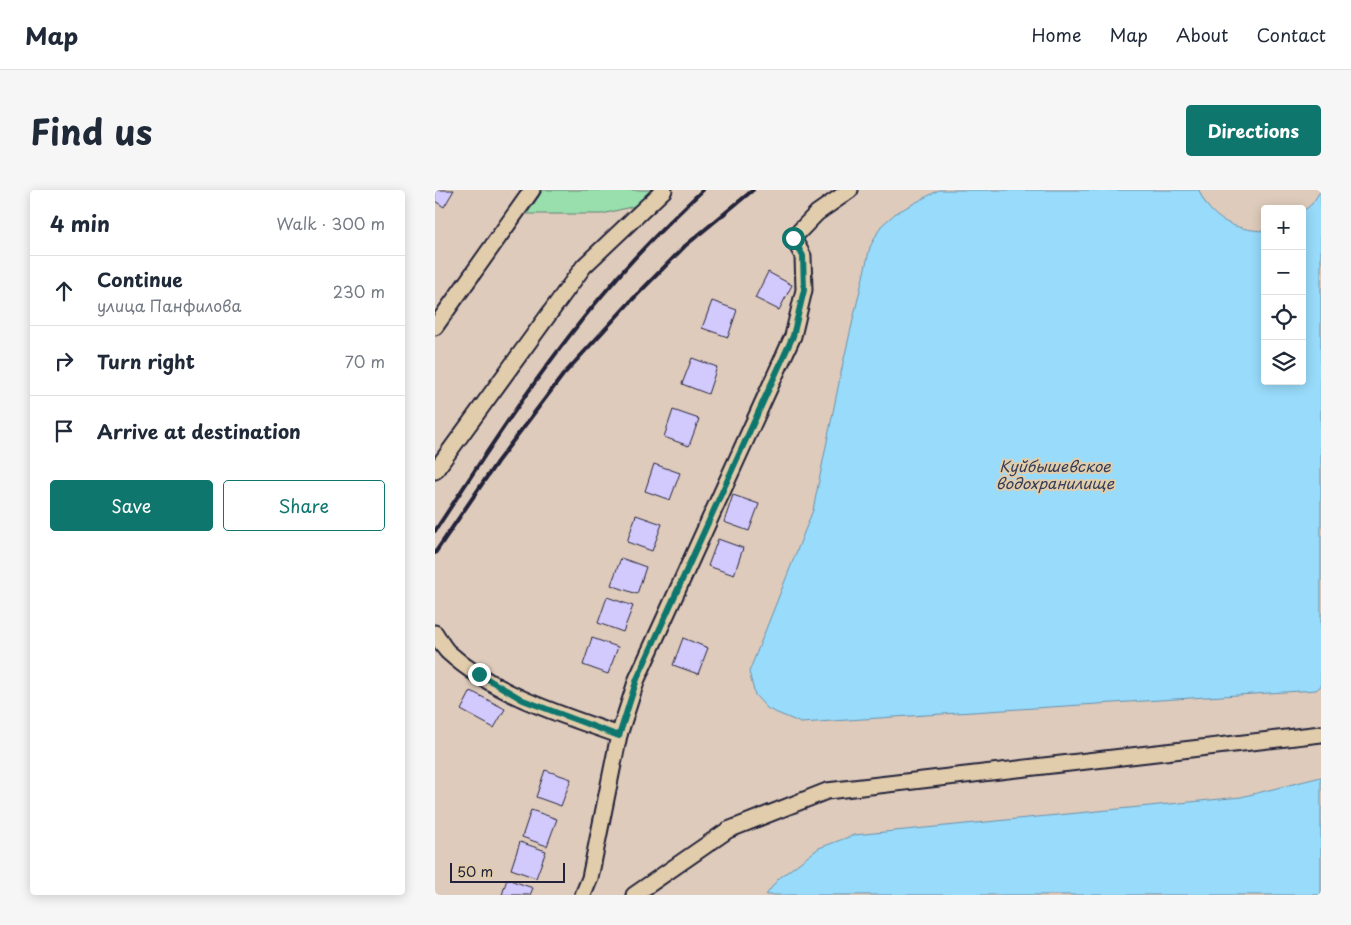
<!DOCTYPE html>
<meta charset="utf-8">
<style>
:root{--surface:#fff;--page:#f6f6f7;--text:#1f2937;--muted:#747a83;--line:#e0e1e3;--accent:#0f766e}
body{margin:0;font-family:"Playpen Sans",sans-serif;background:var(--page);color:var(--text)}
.controls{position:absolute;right:15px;top:15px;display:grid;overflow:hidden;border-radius:5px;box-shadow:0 2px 12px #0003}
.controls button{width:45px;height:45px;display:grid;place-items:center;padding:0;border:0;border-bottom:1px solid var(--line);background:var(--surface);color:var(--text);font:25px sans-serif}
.scale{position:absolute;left:15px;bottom:12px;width:115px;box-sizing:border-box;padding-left:5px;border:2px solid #22223b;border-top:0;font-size:14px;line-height:18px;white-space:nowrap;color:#22223b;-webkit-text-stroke:4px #e1ccab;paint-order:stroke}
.stop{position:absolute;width:15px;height:15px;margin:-11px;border:4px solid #0f766e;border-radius:50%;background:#fff}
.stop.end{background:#0f766e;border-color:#fff;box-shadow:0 1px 5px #0008}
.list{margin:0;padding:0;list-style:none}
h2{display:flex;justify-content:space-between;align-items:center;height:65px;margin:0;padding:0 20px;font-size:21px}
h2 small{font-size:16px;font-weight:400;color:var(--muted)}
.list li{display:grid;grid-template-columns:32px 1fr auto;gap:15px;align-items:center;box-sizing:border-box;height:70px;padding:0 20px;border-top:1px solid var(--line)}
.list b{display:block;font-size:19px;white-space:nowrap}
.list p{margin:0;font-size:16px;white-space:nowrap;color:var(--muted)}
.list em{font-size:16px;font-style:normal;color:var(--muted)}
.actions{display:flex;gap:10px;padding:15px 20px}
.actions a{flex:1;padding:11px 0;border:1px solid var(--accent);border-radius:5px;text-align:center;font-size:18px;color:var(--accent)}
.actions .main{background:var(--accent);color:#fff}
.icon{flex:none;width:28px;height:28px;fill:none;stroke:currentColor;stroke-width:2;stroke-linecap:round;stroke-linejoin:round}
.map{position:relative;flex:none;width:886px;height:705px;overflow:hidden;border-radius:5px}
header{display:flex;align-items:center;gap:30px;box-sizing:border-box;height:70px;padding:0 25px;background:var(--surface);border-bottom:1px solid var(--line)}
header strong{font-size:24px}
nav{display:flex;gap:28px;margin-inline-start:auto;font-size:18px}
.intro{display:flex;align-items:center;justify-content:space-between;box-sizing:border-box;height:120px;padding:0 30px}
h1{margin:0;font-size:35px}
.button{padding:12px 22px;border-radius:5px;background:var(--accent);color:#fff;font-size:18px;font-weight:700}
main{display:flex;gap:30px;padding:0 30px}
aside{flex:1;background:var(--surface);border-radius:5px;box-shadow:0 2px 12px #0003}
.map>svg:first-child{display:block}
.green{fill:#99dfad;stroke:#5e8074}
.water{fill:#98dbfa;stroke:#6991ae}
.building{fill:#d2c9fc;stroke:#22223b}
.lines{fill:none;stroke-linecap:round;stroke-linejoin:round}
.minor-casing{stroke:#22223b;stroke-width:19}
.minor{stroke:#e1ccab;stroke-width:15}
.rail{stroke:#22223b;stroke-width:4}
.route{stroke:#0f766e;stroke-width:6}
.labels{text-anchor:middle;stroke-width:4;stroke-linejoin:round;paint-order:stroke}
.water-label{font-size:15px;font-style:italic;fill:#343e58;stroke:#e1ccab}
</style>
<header>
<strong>Map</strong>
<nav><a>Home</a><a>Map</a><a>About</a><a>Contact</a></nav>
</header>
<div class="intro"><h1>Find us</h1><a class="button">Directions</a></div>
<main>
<aside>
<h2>4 min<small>Walk · 300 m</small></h2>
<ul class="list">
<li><svg class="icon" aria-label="ahead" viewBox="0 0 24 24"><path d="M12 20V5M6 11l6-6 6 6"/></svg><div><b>Continue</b><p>улица Панфилова</p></div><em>230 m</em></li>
<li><svg class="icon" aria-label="right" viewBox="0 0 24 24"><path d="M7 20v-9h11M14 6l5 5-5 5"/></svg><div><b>Turn right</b></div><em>70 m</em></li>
<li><svg class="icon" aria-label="arrive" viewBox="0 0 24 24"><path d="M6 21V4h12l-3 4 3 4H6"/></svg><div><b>Arrive at destination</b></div></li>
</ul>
<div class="actions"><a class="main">Save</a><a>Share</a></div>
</aside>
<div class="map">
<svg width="886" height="705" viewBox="0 0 886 705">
<rect width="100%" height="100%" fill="#decbbb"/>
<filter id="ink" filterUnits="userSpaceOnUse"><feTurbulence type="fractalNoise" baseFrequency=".02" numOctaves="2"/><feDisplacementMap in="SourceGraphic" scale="10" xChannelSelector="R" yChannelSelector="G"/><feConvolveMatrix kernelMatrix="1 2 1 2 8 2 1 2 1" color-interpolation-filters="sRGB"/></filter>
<g filter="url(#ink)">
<polygon class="green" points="108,0 218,0 200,16 167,24 92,24"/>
<g class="water">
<path d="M504,0H764C775,30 800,40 830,41V191H867V22L877,14L886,0V496L881,500L366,533L333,519L320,505L314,482L378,320L408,173L435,57L446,36L461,23Z"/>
<polygon points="886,587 886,705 331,705 343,689 384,658 419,645 806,607"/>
</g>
<g class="building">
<polygon points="0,0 19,0 9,17 0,11"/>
<polygon points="333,82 357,95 344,120 320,108"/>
<polygon points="277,111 302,120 293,147 267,138"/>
<polygon points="257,168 282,177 273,204 247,194"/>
<polygon points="238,220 264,229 254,256 229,247"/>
<polygon points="219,274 245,283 235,310 210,301"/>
<polygon points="298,305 324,314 314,341 289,332"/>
<polygon points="201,325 227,334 217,361 192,352"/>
<polygon points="283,349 308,358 299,385 273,376"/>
<polygon points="186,368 211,377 202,404 176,395"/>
<polygon points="172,407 198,416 188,442 163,433"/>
<polygon points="157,448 183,457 173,484 148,475"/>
<polygon points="248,448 273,458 263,484 238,475"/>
<polygon points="36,501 70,519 59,538 26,520"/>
<polygon points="110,580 136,589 126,616 101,607"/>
<polygon points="96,620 122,629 112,656 87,647"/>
<polygon points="85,652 111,661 101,688 76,679"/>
<polygon points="72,689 98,698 95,705 67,705"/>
</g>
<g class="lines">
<g class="minor-casing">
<g id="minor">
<polyline points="0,137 97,0"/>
<polyline points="0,281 149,76 229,0"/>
<path d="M0,443C4,449 8,457 13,462C60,505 125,524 184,545"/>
<polyline points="148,705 155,688 184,545 202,489 358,146 369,100 368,66 358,48 382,23 415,0"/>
<polyline points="199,705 293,640 392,601 886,544"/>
</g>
</g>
<use href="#minor" class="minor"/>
<g class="rail">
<path d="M0,341C55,257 110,171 176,95C204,61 236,30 268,0"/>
<polyline points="0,363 62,272 128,185 195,112 250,56 318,0"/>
</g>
</g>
</g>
<g class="lines" filter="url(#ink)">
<polyline class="route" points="44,484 88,510 184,546 202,489 358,146 369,100 368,66 358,48"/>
</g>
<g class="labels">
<g class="water-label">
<text x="620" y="282">Куйбышевское<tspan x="620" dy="17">водохранилище</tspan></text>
</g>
</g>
</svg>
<div class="controls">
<button>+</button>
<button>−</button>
<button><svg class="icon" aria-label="locate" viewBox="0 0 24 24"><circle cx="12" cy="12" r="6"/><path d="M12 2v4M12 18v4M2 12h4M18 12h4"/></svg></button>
<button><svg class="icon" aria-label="layers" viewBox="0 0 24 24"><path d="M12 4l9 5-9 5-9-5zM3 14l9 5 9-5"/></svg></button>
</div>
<div class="scale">50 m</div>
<div class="stop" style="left:358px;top:48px"></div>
<div class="stop end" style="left:44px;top:484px"></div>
</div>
</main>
